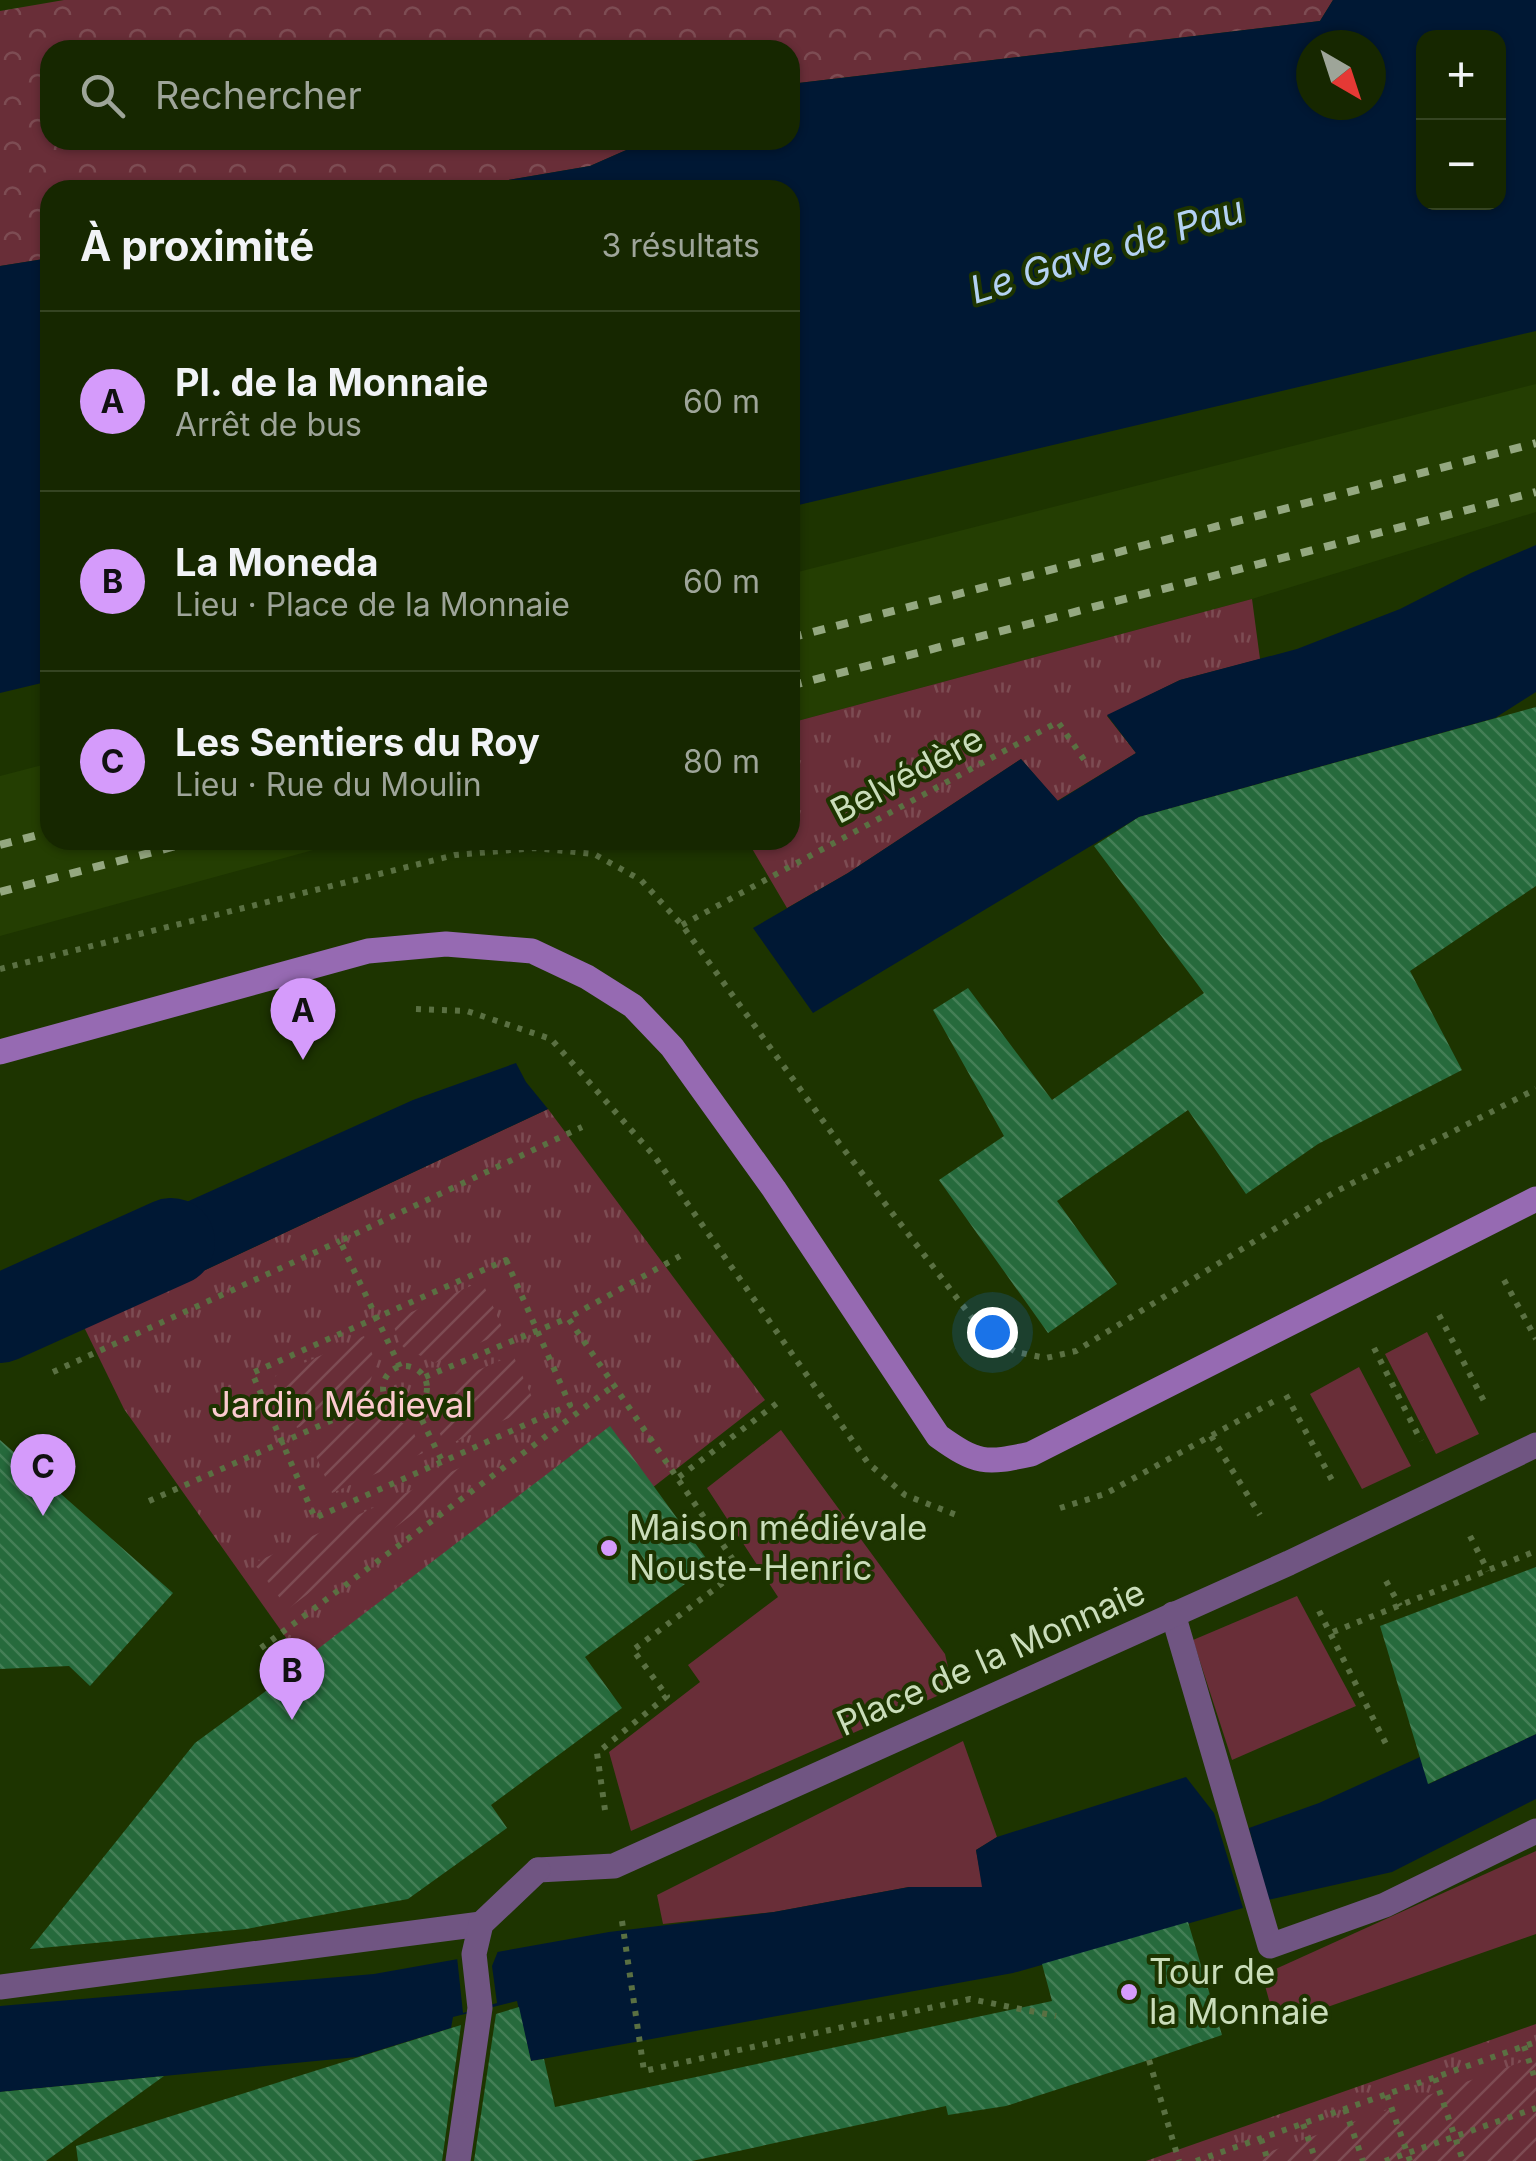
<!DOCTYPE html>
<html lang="fr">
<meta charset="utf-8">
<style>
:root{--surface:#162700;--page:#23330f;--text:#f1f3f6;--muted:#9ea599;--line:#354422;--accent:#d59bfb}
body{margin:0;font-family:Inter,sans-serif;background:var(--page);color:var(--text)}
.controls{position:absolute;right:30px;top:30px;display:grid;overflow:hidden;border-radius:20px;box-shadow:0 2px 8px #0004}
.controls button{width:90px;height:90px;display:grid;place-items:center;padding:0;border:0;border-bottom:2px solid var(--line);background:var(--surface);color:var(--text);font:50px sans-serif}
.compass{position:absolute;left:1296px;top:30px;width:90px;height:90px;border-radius:50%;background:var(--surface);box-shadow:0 2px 8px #0004;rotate:141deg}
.you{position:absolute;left:992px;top:1332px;width:35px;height:35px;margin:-25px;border:8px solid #fff;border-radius:50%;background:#1a73e8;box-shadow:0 0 0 15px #1a73e833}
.badge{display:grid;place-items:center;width:65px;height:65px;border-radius:50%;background:var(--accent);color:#111;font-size:32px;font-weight:700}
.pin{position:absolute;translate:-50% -82px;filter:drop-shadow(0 2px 5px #0008)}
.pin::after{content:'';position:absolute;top:52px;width:35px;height:30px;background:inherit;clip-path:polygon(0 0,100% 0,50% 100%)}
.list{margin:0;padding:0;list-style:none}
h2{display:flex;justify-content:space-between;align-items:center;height:130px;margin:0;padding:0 40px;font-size:42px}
h2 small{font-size:32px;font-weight:400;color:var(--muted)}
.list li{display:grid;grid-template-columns:65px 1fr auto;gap:30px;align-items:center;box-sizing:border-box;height:180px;padding:0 40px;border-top:2px solid var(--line)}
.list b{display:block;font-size:38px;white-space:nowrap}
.list p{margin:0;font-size:32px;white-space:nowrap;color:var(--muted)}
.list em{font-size:32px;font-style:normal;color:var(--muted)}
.icon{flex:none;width:55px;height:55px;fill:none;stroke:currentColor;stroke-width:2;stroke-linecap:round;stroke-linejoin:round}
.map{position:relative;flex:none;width:1536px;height:2161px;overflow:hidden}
.search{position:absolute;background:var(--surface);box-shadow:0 2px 8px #0004;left:40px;top:40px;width:760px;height:110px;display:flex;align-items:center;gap:25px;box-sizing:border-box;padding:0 35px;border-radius:30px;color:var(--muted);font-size:38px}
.panel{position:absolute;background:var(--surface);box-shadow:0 2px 8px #0004;left:40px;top:180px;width:760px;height:670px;border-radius:30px}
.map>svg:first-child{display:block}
.built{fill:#243e02}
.grass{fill:#692e38}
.forest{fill:url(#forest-crowns)}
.park{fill:url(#park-tufts)}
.garden{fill:url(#garden-furrows)}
.water{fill:#001834;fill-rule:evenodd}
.pier{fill:#1d3400}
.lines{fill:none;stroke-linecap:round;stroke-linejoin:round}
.canal{stroke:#001834;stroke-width:88}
.building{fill:url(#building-back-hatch)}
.path{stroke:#5a7042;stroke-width:6;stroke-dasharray:5 8;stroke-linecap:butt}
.service{stroke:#705582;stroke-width:25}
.pedestrian{stroke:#705582;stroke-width:25}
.minor{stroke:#705582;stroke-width:25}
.secondary{stroke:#966ab2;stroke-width:25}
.rail{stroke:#94a880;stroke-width:8;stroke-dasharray:12 12;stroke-linecap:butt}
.poi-dot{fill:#d59bfb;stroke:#1d3400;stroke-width:4}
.labels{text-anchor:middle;stroke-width:8;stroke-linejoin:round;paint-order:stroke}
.street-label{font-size:35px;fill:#caddba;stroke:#1d3400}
.park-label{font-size:35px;fill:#fccacf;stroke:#1d3400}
.poi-label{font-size:35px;fill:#caddba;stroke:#1d3400;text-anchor:start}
.water-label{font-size:38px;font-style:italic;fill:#b4d2f3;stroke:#1d3400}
</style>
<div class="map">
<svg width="1536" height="2161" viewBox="0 0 1536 2161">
<defs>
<pattern id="forest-crowns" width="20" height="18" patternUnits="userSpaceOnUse" patternTransform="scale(2.5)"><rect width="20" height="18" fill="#692e38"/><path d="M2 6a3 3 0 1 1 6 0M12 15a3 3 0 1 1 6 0" fill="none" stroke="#7d4c53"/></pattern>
<pattern id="park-tufts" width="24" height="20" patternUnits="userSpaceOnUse" patternTransform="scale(2.5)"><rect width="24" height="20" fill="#692e38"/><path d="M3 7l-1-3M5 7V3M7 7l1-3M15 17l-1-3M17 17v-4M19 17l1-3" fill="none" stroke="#7d4c53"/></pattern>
<pattern id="garden-furrows" width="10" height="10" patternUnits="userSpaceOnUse" patternTransform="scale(2.5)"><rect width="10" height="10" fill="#692e38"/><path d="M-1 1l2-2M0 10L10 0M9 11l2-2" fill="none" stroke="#7d4c53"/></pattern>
<pattern id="building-back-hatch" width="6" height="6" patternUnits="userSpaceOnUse" patternTransform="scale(2.5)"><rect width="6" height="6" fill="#266a3c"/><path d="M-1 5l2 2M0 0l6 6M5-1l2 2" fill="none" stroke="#447f56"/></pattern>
</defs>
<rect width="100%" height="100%" fill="#1d3400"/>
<g class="built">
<polygon points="1536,384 1536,512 1252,599 790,723 790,574"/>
<polygon points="50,763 50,840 350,840 0,936 0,776"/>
</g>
<g class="grass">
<polygon points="1427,1332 1479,1434 1436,1454 1385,1354"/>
<polygon points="1359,1367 1411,1466 1362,1489 1310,1394"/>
<polygon points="781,1430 945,1654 953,1689 631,1831 609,1752 700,1682 688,1665 778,1597 707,1488"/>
<polygon points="1297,1596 1356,1706 1232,1760 1193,1640"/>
<polygon points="963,1741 997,1837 976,1850 983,1887 909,1887 774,1912 663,1924 657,1895"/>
<polygon points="1536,1851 1536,1934 1276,2025 1262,1975"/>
</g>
<polygon class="forest" points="64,0 1333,0 1320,21 790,84 790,50 50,50 50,140 649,140 590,166 450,190 50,190 50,258 0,266 0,11"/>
<g class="park">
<polygon points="1252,599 1260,659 1180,680 1107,716 1136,753 1057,801 1021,759 848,873 787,908 747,840 790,840 790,723"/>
<polygon points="548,1109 765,1400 652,1488 304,1663 124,1409 84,1327"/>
<polygon points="1536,2024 1536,2161 1146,2161"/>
</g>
<g class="garden">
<polygon points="482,1281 504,1332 435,1363 403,1347 391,1321"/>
<polygon points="364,1336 376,1362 366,1396 297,1428 275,1376"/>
<polygon points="513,1355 536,1406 445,1446 434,1419 444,1385"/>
<polygon points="378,1411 411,1427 423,1453 332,1493 310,1442"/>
<polygon points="496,1451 288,1609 254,1563"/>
<polygon points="1536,2057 1536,2156 1522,2161 1243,2161"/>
</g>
<g class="water">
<path d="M1333,0H1536V331L790,507V190H450L590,166L649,140H790V84L1320,21ZM1424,38H1498V202H1424ZM1311,45H1371V105H1311Z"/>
<polygon points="50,258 50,681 0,693 0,266"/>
<polygon points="1536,545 1536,692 1495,718 1139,817 813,1013 753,928 848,873 1021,759 1058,801 1136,753 1107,715 1180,680 1297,649 1400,609 1471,573"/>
<polygon points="516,1063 526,1082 548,1109 84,1327 42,1267 413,1100"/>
<polygon points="1536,1734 1536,1799 1392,1872 1268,1900 1249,1828 1319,1803 1420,1757 1429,1784"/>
<polygon points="1186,1777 1214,1813 1243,1908 1013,1973 531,2061 517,2001 453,2017 451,2028 357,2057 0,2092 0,2006 374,1974 609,1932 774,1912 909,1887 982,1887 976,1850 997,1837"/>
</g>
<polygon class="pier" points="498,1951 492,1966 497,2003 463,2013 457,1957"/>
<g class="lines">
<polyline class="canal" points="0,1319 171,1242"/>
</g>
<g class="building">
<polygon points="1536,707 1536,886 1410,971 1462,1070 1318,1144 1246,1194 1188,1110 1057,1201 1117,1284 1048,1333 939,1180 1004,1136 933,1010 968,988 1052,1100 1204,993 1094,846 1139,817"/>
<polygon points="610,1426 711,1565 585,1657 622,1708 491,1805 507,1828 408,1899 246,1929 30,1949 195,1743 304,1663 319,1648"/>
<polygon points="0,1440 173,1593 90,1686 69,1666 0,1669"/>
<polygon points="1536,1567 1536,1734 1428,1784 1380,1626"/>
<polygon points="1188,1922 1222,2035 1149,2060 1006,2106 948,2115 946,2106 692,2161 474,2161 496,2014 519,2007 531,2061 544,2059 555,2107 1052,2001 1042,1964"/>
<polygon points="461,2025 442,2161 78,2161 76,2146"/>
<polygon points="164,2076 46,2161 0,2161 0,2092"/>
</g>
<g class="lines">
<g class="path">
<polyline points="682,925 1058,722 1087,764"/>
<polyline points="0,969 455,855 535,848 594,854 641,880 682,925 839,1143 982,1331 1016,1352 1046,1358 1076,1351 1333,1193 1536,1089"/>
<polyline points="416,1009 467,1011 551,1039 655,1157 868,1463 905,1495 959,1516"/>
<polygon points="506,1260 570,1405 315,1518 252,1373"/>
<polyline points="1504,1280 1536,1339"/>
<polyline points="1439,1315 1486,1405"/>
<polyline points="1374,1348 1421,1441"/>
<circle cx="405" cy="1388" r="22"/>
<polyline points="400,1367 340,1241 582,1127"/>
<polyline points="53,1372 340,1241"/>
<polyline points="425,1377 568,1318"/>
<polyline points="1286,1395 1333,1482"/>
<polyline points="416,1408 442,1461"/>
<polyline points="1211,1436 1260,1515"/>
<polyline points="679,1477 780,1401"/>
<polyline points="149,1501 385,1397"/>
<polyline points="1060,1508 1105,1494 1280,1398"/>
<polyline points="1470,1536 1488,1571"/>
<polyline points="1386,1581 1400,1606"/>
<polyline points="1319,1611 1387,1746"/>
<polyline points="1333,1632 1536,1551"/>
<polyline points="261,1648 616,1384"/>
<polyline points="605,1810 597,1753 667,1696 633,1650 740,1570 568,1318 680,1256"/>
<polyline points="622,1921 644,2071 970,1999 1056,2016"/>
<polyline points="1524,2046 1536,2082"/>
<polyline points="1149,2060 1179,2161"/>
<polyline points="1435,2078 1463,2161"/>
<polyline points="1387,2095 1410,2161"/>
<polyline points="1345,2109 1363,2161"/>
<polyline points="1303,2124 1316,2161"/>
<polyline points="1261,2139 1268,2161"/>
<polyline points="1196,2161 1536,2042"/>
<polyline points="1385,2161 1536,2108"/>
</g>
<polyline class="service" points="0,1987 481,1924"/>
<g class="pedestrian">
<polyline points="1173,1614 1270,1946 1385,1905 1536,1831"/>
<polyline points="538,1870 614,1866 1289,1563 1536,1445"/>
</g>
<polyline class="minor" points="458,2161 480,2008 474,1954 481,1924 538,1870"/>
<path class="secondary" d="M0,1052L368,951L446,944L532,951L587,977L633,1006L672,1047L774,1189L938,1436C977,1464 985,1464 1031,1454L1536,1199"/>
<g class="rail">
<polyline points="790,638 1536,443"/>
<polyline points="790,686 1536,492"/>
<polyline points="0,845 50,832"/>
<polyline points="0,892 199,840"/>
</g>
</g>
<g class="poi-dot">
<circle cx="609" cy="1548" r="10"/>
<circle cx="1129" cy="1992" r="10"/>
</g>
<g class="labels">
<g class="street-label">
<text transform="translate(907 775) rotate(-28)" y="12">Belvédère</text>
<text transform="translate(991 1658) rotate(-24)" y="12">Place de la Monnaie</text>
</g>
<g class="park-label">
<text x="342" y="1417">Jardin Médieval</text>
</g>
<g class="poi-label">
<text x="629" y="1540">Maison médiévale<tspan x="629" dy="40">Nouste-Henric</tspan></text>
<text x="1149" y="1984">Tour de<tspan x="1149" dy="40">la Monnaie</tspan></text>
</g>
<g class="water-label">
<text transform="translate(1107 250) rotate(-17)" y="13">Le Gave de Pau</text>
</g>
</g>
</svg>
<div class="controls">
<button>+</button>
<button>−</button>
</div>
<svg class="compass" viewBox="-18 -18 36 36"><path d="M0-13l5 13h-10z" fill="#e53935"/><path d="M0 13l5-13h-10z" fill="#9ea599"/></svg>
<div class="you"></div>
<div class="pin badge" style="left:303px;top:1060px">A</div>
<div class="pin badge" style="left:292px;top:1720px">B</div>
<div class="pin badge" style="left:43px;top:1516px">C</div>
<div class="search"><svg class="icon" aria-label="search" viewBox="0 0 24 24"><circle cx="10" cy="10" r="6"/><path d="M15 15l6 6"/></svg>Rechercher</div>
<section class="panel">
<h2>À proximité<small>3 résultats</small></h2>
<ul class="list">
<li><span class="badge">A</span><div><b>Pl. de la Monnaie</b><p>Arrêt de bus</p></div><em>60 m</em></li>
<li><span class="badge">B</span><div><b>La Moneda</b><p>Lieu · Place de la Monnaie</p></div><em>60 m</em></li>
<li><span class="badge">C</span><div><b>Les Sentiers du Roy</b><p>Lieu · Rue du Moulin</p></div><em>80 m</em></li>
</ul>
</section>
</div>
